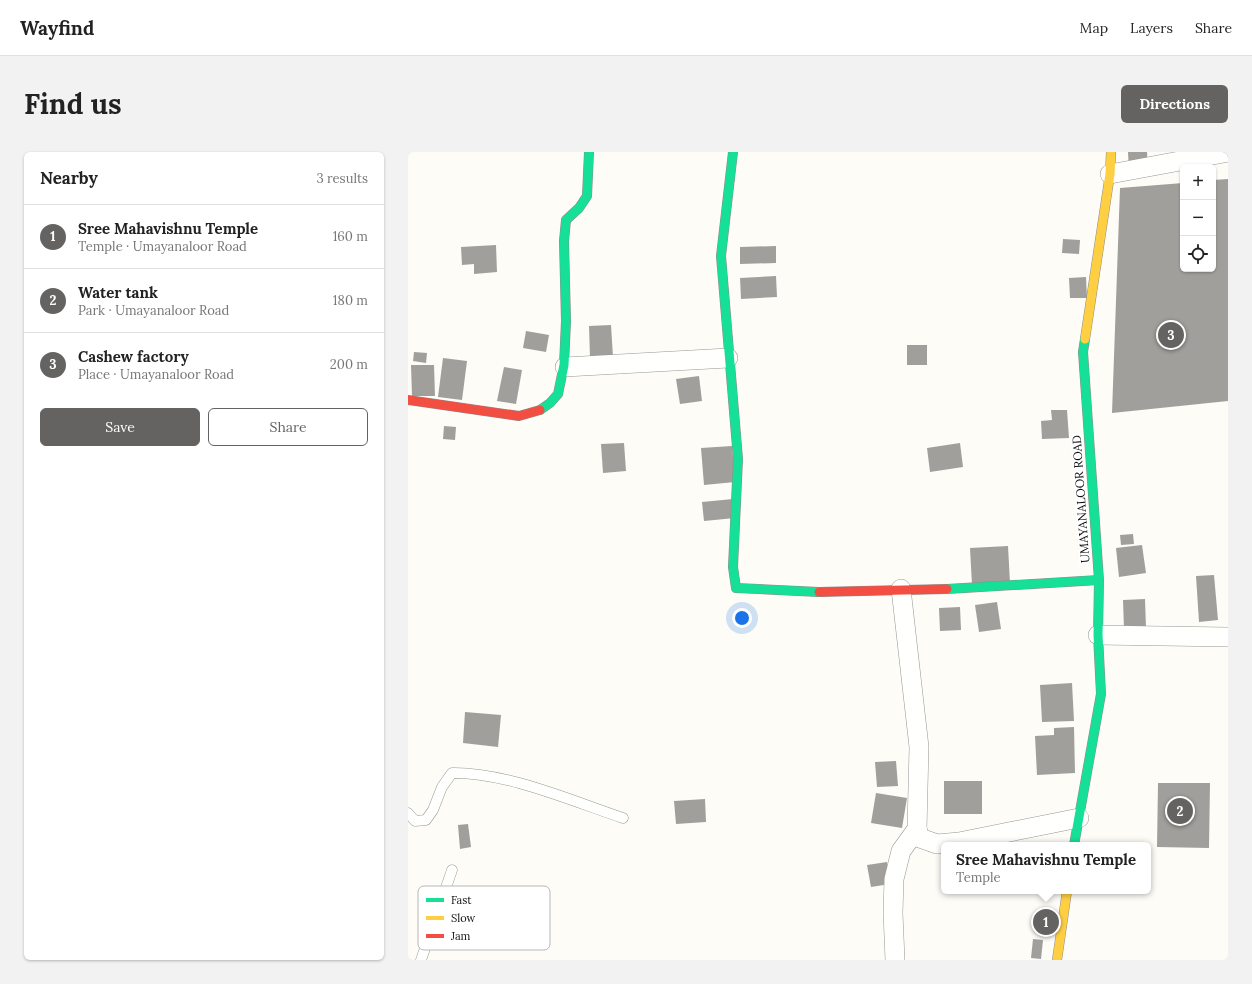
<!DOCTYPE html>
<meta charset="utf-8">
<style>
:root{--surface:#fff;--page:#f2f2f2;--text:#222;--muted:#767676;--line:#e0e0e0;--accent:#646362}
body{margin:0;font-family:Lora,serif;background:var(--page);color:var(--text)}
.controls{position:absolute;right:12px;top:12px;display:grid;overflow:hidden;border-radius:6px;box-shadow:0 1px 3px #0004}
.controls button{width:36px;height:36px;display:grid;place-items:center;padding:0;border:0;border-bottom:1px solid var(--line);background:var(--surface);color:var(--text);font:20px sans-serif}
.you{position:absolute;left:334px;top:466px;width:14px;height:14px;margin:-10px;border:3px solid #fff;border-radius:50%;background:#1a73e8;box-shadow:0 0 0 6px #1a73e833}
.badge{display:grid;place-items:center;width:26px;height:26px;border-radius:50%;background:var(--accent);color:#fff;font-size:13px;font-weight:700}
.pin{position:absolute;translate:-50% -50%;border:2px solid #fff;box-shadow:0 1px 4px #0006}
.popup{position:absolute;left:533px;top:690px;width:210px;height:52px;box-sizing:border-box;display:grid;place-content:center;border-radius:6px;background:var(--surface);filter:drop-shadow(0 1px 3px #0005);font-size:13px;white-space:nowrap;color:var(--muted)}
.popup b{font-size:15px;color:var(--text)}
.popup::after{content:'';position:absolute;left:50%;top:100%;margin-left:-8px;border:8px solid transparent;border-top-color:var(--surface)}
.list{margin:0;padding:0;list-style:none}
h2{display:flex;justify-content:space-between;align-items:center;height:52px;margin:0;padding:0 16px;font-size:17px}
h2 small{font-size:13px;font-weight:400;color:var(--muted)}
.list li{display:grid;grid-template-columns:26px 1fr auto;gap:12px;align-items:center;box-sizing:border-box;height:64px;padding:0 16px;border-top:1px solid var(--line)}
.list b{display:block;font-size:15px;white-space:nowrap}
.list p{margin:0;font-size:13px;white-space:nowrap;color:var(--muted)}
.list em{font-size:13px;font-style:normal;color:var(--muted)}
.actions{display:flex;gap:8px;padding:12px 16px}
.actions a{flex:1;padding:9px 0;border:1px solid var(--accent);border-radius:6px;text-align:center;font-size:14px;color:var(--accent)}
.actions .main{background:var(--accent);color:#fff}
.icon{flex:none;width:22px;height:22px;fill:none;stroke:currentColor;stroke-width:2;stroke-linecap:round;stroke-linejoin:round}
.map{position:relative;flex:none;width:820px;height:808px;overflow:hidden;border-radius:6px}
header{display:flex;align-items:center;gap:24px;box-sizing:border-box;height:56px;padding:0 20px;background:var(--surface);border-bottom:1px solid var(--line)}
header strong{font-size:19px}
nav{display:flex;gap:22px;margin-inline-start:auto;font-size:14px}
.intro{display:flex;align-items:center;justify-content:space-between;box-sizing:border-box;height:96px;padding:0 24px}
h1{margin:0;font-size:28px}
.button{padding:10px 18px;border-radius:6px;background:var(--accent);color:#fff;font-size:14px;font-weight:700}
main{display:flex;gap:24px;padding:0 24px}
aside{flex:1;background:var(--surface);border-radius:6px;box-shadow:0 1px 3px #0004}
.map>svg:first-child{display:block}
.building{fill:#a19f9c}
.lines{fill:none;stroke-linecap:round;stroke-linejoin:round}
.lane-casing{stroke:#979795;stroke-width:11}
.street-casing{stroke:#979795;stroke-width:20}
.fast-casing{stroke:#8e8d8b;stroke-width:10}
.slow-casing{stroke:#8e8d8b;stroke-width:10}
.jam-casing{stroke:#8e8d8b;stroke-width:10}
.lane{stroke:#fffffe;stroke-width:10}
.street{stroke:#fffffe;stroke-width:19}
.fast{stroke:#16e098;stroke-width:9}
.slow{stroke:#ffcf43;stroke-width:9}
.jam{stroke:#f24e42;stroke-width:9}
.labels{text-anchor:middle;stroke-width:4;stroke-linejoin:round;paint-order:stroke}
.street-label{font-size:12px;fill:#111;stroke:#fff}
.key{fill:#fff;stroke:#b8b8b8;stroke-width:1}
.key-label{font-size:11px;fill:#111}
</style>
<header>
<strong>Wayfind</strong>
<nav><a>Map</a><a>Layers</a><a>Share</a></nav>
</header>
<div class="intro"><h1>Find us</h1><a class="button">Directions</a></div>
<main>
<aside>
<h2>Nearby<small>3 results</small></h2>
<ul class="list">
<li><span class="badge">1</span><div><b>Sree Mahavishnu Temple</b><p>Temple · Umayanaloor Road</p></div><em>160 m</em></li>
<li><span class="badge">2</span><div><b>Water tank</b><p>Park · Umayanaloor Road</p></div><em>180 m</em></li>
<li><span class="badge">3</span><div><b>Cashew factory</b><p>Place · Umayanaloor Road</p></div><em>200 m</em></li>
</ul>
<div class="actions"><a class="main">Save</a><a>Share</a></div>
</aside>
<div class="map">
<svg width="820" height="808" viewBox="0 0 820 808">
<rect width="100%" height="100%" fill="#fdfcf7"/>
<g class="building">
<polygon points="720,0 739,0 740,19 721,20"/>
<polygon points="820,27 820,249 704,261 712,36 775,31 775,117 805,117 805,28"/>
<polygon points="655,87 672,88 671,102 654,101"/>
<polygon points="88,93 89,120 66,122 66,112 54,113 53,95"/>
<polygon points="368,94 368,111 332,112 332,95"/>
<polygon points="368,124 369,145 333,147 332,126"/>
<polygon points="678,125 679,146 662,146 661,126"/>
<polygon points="203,173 205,205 182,206 181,174"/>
<polygon points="118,179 141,183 138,200 115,196"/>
<rect x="499" y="193" width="20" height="20"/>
<polygon points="6,200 19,201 18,211 5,209"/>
<polygon points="35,206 59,209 54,248 30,245"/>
<polygon points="3,213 26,213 27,244 4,244"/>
<polygon points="96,215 114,218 108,252 89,249"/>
<polygon points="291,224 294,249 272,252 268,227"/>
<polygon points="643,258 659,258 661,286 634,287 633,269 644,268"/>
<polygon points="36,274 48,275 47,288 35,287"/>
<polygon points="216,291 218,319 195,321 193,292"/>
<polygon points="552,291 555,315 522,320 519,296"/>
<polygon points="324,294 327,330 296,333 293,296"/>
<polygon points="325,347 327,366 296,369 294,350"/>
<polygon points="725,382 726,392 713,393 712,383"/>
<polygon points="734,393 738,421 711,425 708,396"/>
<polygon points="600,394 602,431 564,433 562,396"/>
<polygon points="806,423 810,468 791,470 788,424"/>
<polygon points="737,447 738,476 716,477 715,448"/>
<polygon points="589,450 593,477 571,480 567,453"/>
<polygon points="552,455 553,478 532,479 531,456"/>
<polygon points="664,531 666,569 634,570 632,533"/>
<polygon points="57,560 93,563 90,595 55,591"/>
<polygon points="666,575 667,621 629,623 627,584 646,583 646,576"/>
<polygon points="488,609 490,634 469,635 467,610"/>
<rect x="536" y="629" width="38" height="33"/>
<polygon points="750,631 802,631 801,696 749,695"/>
<polygon points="468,641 499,646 494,676 463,671"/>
<polygon points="297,647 298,670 268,672 266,649"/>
<polygon points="60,672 63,695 52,697 50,673"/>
<polygon points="479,710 482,732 463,735 459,713"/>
<polygon points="625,787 635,788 633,807 623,806"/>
</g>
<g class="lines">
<g class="lane-casing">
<g id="lane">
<path d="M0,661L7,669L18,668L25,658L34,635L44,621C98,620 164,649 215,666"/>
<polyline points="13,808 44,718"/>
</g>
</g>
<g class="street-casing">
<g id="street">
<polyline points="702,22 820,0"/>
<polyline points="157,215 320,206"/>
<polyline points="690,483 820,485"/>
<polyline points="509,677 512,686 529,692 551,690 671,666"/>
<polyline points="487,808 485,761 486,727 493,699 509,677 511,595 493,437"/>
</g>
</g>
<g class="fast-casing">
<g id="fast">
<polyline points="325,0 313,104 330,307 325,415 328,436 411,440"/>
<polyline points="132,258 142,251 150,242 156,213 158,169 156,89 158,68 171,56 179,44 181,0"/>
<polyline points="539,437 691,428"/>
<polyline points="666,693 693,542 690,483 691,428 675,200 677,187"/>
</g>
</g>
<g class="slow-casing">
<g id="slow">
<polyline points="677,187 702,22 703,0"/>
<polyline points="649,808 659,739"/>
</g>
</g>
<g class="jam-casing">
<g id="jam">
<polyline points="0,248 111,264 132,258"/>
<polyline points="411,440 539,437"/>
</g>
</g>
<use href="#lane" class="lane"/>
<use href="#street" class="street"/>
<use href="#fast" class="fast"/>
<use href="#slow" class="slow"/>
<use href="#jam" class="jam"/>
</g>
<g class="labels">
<g class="street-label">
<text transform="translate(673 347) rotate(-94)" y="4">UMAYANALOOR ROAD</text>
</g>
</g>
<rect x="10" y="734" width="132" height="64" rx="6" class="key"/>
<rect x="18" y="746" width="18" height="4" fill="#16e098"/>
<rect x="18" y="764" width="18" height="4" fill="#ffcf43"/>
<rect x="18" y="782" width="18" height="4" fill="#f24e42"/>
<g class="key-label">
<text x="43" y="752">Fast</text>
<text x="43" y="770">Slow</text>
<text x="43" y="788">Jam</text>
</g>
</svg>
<div class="controls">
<button>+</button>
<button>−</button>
<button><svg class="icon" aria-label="locate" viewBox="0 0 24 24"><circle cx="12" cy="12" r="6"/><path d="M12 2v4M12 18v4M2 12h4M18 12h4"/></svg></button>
</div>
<div class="you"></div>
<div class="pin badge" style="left:638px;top:770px">1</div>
<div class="popup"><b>Sree Mahavishnu Temple</b>Temple</div>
<div class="pin badge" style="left:772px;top:659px">2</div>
<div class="pin badge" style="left:763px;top:183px">3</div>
</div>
</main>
